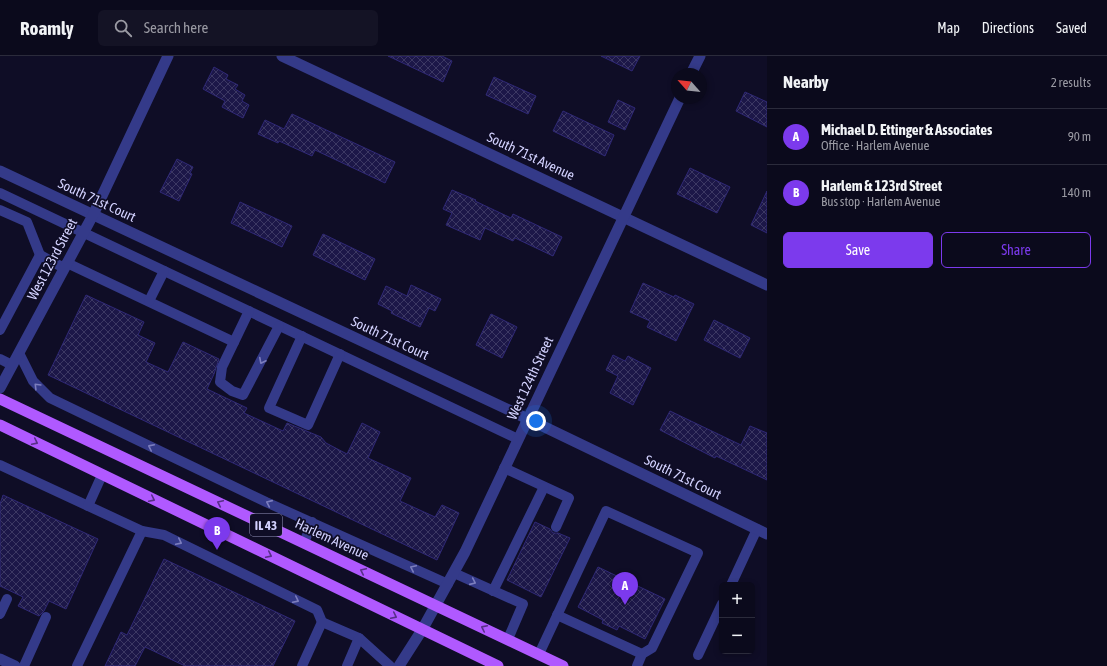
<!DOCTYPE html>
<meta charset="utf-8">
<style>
:root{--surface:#0b0a1c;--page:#141325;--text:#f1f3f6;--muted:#9a9aa3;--line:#2b2b3b;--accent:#7c3aed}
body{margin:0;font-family:"Asap Condensed",sans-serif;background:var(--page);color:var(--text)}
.controls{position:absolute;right:12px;bottom:12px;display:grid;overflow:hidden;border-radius:6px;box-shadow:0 2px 6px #0003}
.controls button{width:36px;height:36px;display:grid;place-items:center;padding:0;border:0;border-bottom:1px solid var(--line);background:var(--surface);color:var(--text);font:20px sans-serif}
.compass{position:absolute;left:671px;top:12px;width:36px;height:36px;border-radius:50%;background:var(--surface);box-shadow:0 2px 6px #0003;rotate:297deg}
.you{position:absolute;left:536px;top:365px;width:14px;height:14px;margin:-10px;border:3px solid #fff;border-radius:50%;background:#1a73e8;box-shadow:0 0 0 6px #1a73e833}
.badge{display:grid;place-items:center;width:26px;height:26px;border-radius:50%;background:var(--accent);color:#fff;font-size:13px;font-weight:700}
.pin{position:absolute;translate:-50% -33px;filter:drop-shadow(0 1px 2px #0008)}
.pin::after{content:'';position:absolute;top:21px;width:14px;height:12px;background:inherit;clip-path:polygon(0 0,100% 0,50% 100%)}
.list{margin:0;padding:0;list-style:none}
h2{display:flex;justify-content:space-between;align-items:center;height:52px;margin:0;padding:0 16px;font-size:17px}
h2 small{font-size:13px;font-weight:400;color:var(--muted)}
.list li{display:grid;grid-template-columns:26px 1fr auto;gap:12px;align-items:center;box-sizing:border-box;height:56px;padding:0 16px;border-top:1px solid var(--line)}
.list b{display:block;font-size:15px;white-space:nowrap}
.list p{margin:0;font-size:13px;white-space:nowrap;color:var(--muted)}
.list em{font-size:13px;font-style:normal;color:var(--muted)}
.actions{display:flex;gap:8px;padding:12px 16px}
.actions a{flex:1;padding:9px 0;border:1px solid var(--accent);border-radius:6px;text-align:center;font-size:14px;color:var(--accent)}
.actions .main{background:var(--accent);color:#fff}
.icon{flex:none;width:22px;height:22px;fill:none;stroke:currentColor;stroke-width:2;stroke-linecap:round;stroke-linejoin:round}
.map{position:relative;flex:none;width:767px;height:610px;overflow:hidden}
header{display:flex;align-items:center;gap:24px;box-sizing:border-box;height:56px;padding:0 20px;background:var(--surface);border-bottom:1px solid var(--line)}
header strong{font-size:19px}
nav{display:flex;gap:22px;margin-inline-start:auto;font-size:14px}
.search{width:280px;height:36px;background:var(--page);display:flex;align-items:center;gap:10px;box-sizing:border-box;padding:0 14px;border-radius:6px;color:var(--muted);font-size:15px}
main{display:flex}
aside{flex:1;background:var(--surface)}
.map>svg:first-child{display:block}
.building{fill:url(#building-cross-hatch);stroke:#2f2876}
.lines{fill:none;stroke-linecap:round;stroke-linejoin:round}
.service{stroke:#343a89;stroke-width:10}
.minor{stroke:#343a89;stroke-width:11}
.primary{stroke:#b059ff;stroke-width:11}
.oneway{stroke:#7c7ebe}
.oneway2{stroke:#572f88}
.labels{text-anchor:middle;stroke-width:3.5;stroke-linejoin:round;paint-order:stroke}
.shield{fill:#0f0d26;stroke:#9897be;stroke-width:1}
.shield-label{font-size:13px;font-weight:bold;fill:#d3d2ff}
.street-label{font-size:14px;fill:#d3d2ff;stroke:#0f0d26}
</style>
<header>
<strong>Roamly</strong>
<div class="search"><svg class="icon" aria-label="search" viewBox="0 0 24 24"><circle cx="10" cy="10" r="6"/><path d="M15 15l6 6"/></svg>Search here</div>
<nav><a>Map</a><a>Directions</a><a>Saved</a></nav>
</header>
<main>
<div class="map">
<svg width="767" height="610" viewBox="0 0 767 610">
<defs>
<pattern id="building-cross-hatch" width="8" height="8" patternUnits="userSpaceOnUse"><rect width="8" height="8" fill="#1c1748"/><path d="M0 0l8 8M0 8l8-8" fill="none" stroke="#3c3863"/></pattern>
</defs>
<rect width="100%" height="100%" fill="#0f0d26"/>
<g class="building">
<polygon points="388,0 442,0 452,5 443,26"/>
<polygon points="601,0 640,0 632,15"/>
<polygon points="214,11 228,19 226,23 238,29 235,33 245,39 242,45 249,49 243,62 222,51 225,45 203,33"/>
<polygon points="494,21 536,40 528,58 486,39"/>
<polygon points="745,36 767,46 767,71 736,55"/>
<polygon points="618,44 635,52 625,74 608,66"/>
<polygon points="563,55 614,79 605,100 553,75"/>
<polygon points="292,58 395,106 385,127 315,94 312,100 279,85 278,87 258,78 265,64 284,73"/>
<polygon points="177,103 193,111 190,117 192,118 179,145 160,136"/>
<polygon points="690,112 730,131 717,157 677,138"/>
<polygon points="452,134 476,144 475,145 511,162 513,158 562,181 553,200 515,182 513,185 485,172 480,184 446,169 452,157 443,153"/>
<polygon points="767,135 767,177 751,169"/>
<polygon points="240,146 292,170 282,191 231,167"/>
<polygon points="323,178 375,203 365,224 313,199"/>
<polygon points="643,227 674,241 675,239 694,248 676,285 647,271 650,265 630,256"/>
<polygon points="411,229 441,243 435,255 429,252 420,271 391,257 392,255 378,248 386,230 407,240"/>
<polygon points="86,239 144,266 138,279 155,287 146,306 168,316 183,286 219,303 214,318 207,333 247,352 244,357 283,375 287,367 321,381 326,387 347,398 362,367 380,376 368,402 411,422 400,445 435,461 442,449 459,457 437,504 48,319"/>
<polygon points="491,258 517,271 502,302 476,289"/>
<polygon points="714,264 750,282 740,302 704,284"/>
<polygon points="613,299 625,305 628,300 651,312 633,349 610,337 618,320 606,314"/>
<polygon points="670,355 741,389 750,370 767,377 767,424 716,400 715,402 660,374"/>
<polygon points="3,439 98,483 66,553 49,545 44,555 39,560 18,550 23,541 0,530 0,448"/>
<polygon points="535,466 550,473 553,477 558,477 570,482 541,541 507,524"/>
<polygon points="164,503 295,565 273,610 185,610 145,591 135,610 105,610 121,576 127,579"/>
<polygon points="598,511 665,543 645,583 619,570 617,574 602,567 603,564 578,551"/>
</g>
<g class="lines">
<g class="service">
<polyline points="0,137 518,383"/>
<polyline points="0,154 27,166 40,199"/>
<polyline points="67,207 234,286"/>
<polyline points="149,245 164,215"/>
<polyline points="249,255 222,311 220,326 232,335 243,339 279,270"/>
<polyline points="0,274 40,199 64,212"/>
<polyline points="302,280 269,352 308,369 340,298"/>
<polyline points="19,297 33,325 50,342 266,446 448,528"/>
<polyline points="0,303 12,309"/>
<polyline points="0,409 142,475 77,610"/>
<polyline points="504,412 569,442 556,471"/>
<polyline points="88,450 102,419"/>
<polyline points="142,475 164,479 317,554 322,566"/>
<polyline points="304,487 312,466"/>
<polyline points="454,517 523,548 508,583"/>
<polyline points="731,529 757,473"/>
<polyline points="493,535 544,431"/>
<polyline points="0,558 7,543"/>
<polyline points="557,559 642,598"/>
<polyline points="539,598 606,455 698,497 652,592 642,598 637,610"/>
<polyline points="698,599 722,548"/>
<polyline points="24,610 46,561"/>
<polyline points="302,610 322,566 359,582 390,610"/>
<polyline points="347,610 359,582"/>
</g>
<g class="minor">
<polyline points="282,0 767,229"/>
<polyline points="691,18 700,0"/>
<polyline points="0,115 528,363 767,478"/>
<polyline points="0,332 93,159 168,0"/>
<polyline points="0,603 15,610"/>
<polyline points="399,610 422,574 465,496 680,42"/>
</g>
<g class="primary">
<polyline points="0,343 563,610"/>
<polyline points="0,369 498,610"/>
</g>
</g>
<defs><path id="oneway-chevron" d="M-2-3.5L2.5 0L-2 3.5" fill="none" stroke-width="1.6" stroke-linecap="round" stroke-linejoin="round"/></defs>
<g class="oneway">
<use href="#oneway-chevron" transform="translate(262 305) rotate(117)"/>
<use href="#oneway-chevron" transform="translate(37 330) rotate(-135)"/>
<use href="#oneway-chevron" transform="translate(151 391) rotate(-154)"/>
<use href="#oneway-chevron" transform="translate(269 447) rotate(-156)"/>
<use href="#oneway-chevron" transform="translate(179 486) rotate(26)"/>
<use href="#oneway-chevron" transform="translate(413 512) rotate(-155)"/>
<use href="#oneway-chevron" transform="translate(473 526) rotate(24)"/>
<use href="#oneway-chevron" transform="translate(296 544) rotate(26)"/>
</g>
<g class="oneway2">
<use href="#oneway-chevron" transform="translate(35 386) rotate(26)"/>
<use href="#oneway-chevron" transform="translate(152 443) rotate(26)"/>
<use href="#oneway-chevron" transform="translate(220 447) rotate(-155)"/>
<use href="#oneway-chevron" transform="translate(269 499) rotate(26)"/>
<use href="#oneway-chevron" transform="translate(363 515) rotate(-155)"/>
<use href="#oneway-chevron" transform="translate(394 560) rotate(26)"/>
<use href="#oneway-chevron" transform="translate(484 572) rotate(-154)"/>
</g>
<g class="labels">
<rect class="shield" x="250" y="458" width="32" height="22" rx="3"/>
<g class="shield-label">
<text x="266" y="474">IL 43</text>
</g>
<g class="street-label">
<text transform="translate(531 100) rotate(25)" y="5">South 71st Avenue</text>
<text transform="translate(97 144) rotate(25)" y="5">South 71st Court</text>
<text transform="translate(52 203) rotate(-62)" y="5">West 123rd Street</text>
<text transform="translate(390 282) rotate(25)" y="5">South 71st Court</text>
<text transform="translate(530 322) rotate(-65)" y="5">West 124th Street</text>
<text transform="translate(683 421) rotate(26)" y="5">South 71st Court</text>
<text transform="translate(332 483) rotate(25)" y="5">Harlem Avenue</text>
</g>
</g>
</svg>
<div class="controls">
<button>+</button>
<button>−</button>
</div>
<svg class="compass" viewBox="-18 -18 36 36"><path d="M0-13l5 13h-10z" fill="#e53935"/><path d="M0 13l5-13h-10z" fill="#9a9aa3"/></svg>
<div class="you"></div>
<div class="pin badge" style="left:625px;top:549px">A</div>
<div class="pin badge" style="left:217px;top:494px">B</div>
</div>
<aside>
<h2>Nearby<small>2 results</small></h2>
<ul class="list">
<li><span class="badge">A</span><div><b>Michael D. Ettinger &amp; Associates</b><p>Office · Harlem Avenue</p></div><em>90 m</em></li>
<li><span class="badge">B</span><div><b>Harlem &amp; 123rd Street</b><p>Bus stop · Harlem Avenue</p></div><em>140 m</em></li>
</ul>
<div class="actions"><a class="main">Save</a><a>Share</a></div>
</aside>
</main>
